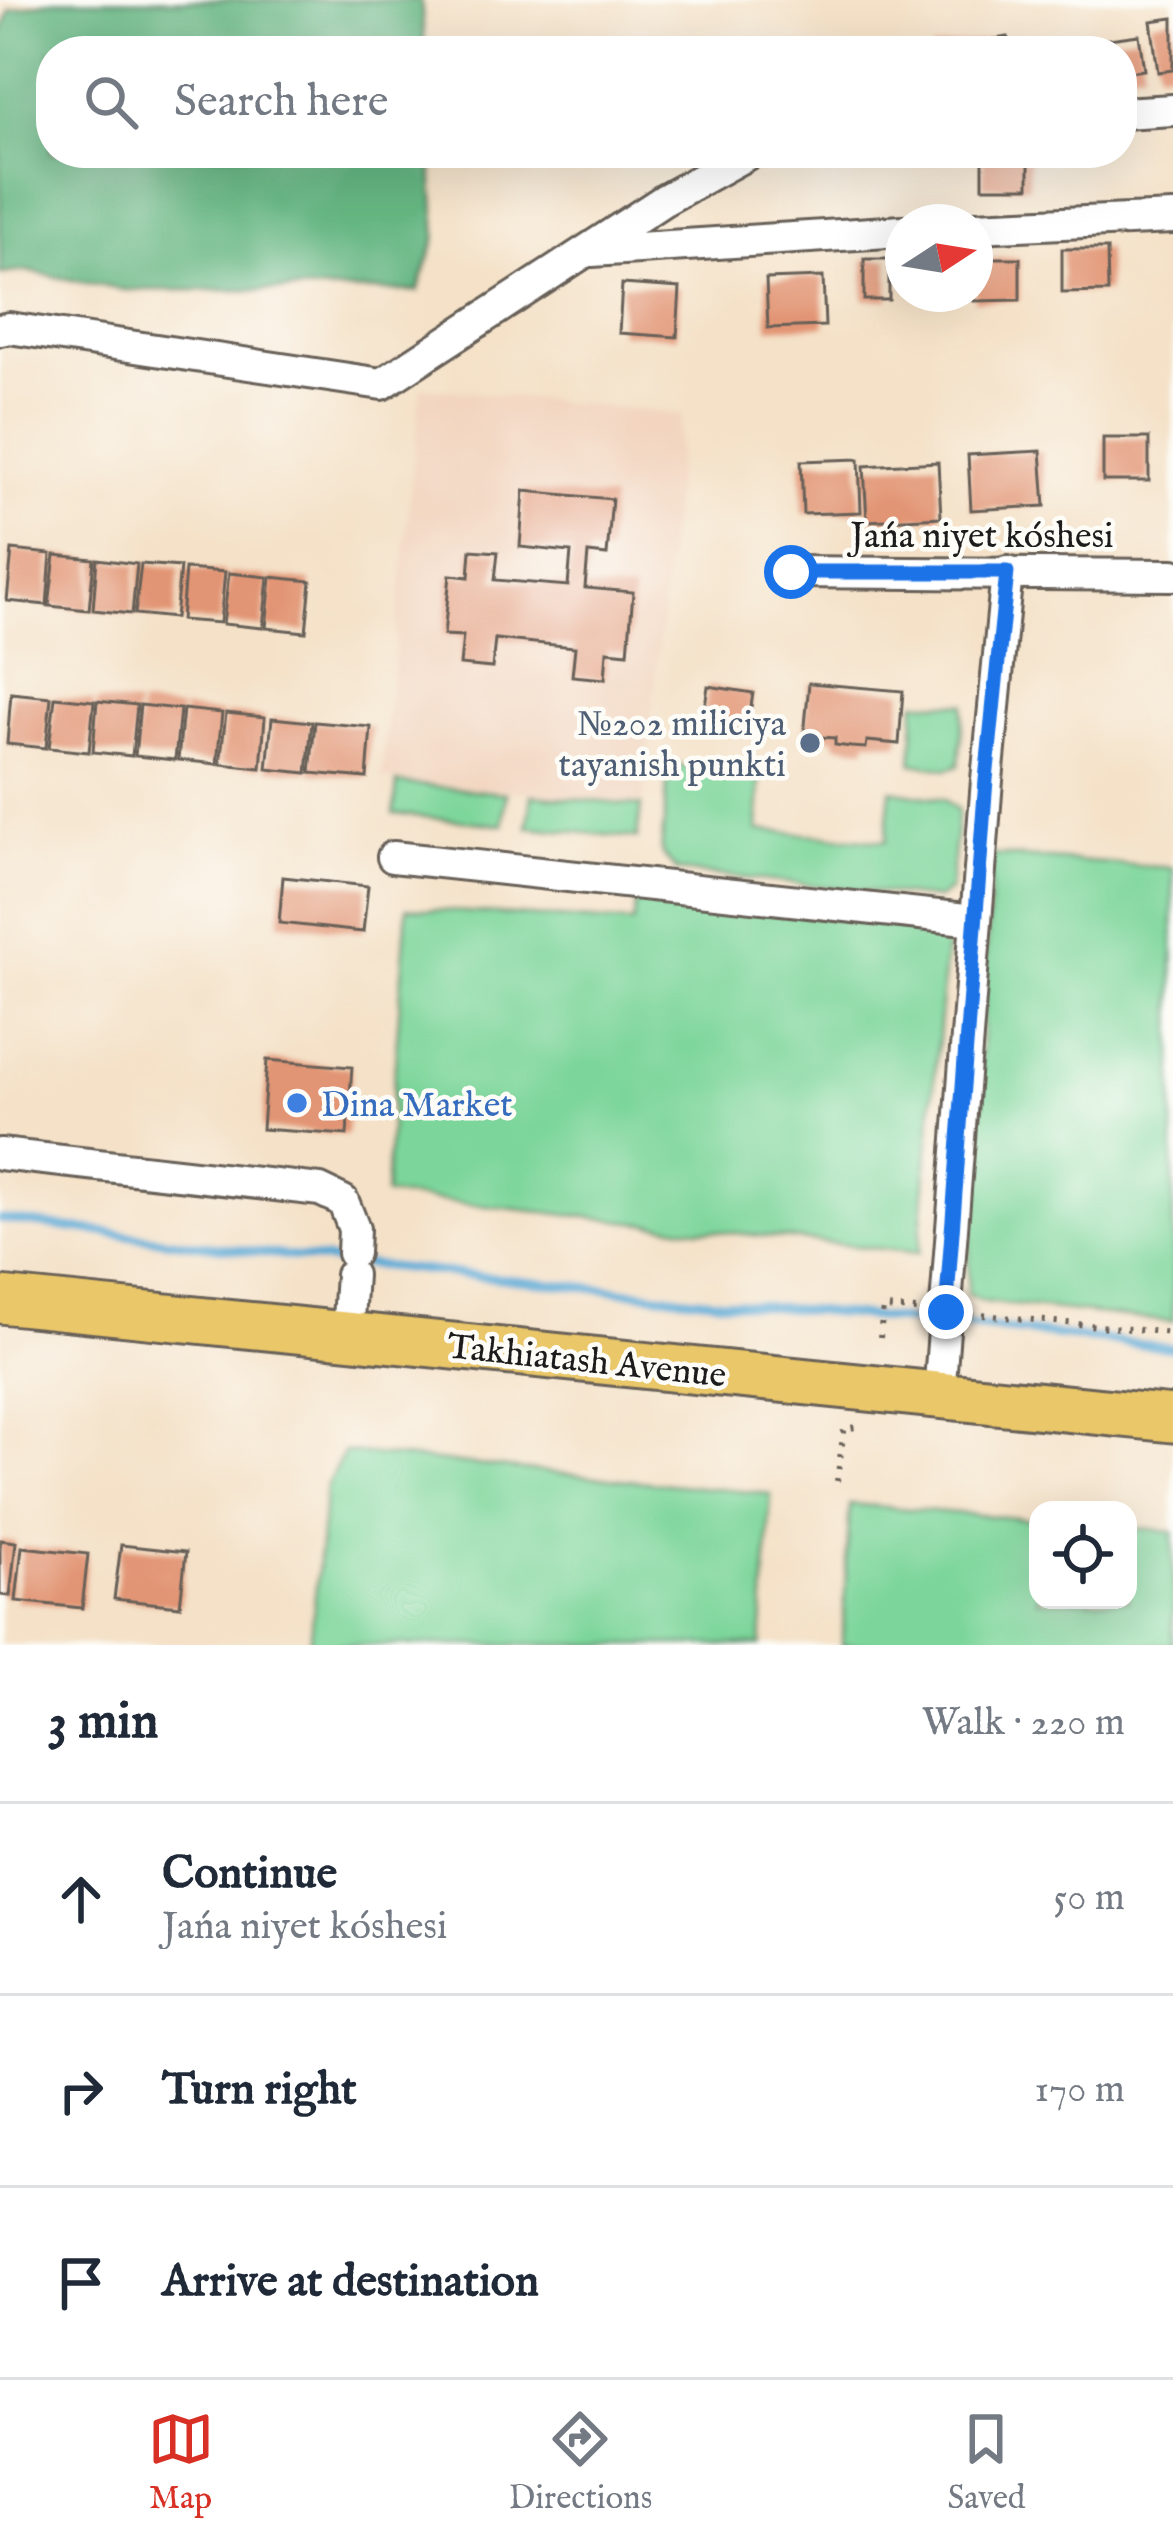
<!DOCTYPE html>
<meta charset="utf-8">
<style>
:root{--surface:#fff;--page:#f2f2f3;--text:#1f2937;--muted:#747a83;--line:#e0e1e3;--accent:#d93025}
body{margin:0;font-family:"IM FELL English",serif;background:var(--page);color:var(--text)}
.controls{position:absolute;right:36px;bottom:36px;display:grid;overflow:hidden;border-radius:24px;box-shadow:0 12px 48px #0002}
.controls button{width:108px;height:108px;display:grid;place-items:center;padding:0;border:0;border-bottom:3px solid var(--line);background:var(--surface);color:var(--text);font:60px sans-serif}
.compass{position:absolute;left:885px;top:204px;width:108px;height:108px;border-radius:50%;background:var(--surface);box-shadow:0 12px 48px #0002;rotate:78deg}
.stop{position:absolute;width:36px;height:36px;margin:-27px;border:9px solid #1a73e8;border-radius:50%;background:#fff}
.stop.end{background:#1a73e8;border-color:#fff;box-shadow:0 3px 12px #0008}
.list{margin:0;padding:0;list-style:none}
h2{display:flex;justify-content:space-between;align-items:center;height:156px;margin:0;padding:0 48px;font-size:51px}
h2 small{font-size:39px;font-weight:400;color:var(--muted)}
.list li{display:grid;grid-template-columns:78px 1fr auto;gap:36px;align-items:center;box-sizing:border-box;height:192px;padding:0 48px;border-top:3px solid var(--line)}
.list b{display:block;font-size:45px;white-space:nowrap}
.list p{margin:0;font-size:39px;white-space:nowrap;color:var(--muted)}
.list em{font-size:39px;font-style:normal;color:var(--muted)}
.icon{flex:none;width:66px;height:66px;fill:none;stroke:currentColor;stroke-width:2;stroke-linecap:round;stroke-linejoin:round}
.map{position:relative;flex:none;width:1173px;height:1645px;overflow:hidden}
.search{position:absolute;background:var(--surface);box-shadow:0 12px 48px #0002;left:36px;right:36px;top:36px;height:132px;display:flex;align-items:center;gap:30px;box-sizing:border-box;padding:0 42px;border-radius:48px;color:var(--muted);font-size:45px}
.sheet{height:732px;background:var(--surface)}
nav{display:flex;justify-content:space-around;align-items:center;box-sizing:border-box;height:168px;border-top:3px solid var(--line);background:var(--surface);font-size:33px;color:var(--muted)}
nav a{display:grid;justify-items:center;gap:6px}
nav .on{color:var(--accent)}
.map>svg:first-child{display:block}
.built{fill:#f2d4be}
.green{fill:#7cd59a;stroke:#4c785b;stroke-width:3}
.forest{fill:#65b682;stroke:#40694f;stroke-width:3}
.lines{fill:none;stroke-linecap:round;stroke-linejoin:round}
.stream{stroke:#5ba9d4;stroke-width:9}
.building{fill:#e29574}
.minor-casing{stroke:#686158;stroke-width:36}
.highway-casing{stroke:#686158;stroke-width:51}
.path{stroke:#686158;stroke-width:6;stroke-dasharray:3 9;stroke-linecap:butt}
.minor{stroke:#fff;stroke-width:30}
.highway{stroke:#eac769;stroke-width:45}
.route{stroke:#1a73e8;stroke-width:15}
.service-dot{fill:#5c6f8a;stroke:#fdfcf7;stroke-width:4.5}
.shop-dot{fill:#3f7fe0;stroke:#fdfcf7;stroke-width:4.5}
.labels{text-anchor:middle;stroke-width:9;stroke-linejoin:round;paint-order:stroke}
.street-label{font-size:36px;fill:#1c1c1c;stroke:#fdfcf7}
.service-label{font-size:36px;fill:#4e5e75;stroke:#fdfcf7;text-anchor:end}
.shop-label{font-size:36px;fill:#366cbe;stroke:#fdfcf7;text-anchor:start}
</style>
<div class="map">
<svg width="1173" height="1645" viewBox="0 0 1173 1645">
<rect width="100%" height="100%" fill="#fdfcf7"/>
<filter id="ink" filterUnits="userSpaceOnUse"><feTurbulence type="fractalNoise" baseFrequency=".00833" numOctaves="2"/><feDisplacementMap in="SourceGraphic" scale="24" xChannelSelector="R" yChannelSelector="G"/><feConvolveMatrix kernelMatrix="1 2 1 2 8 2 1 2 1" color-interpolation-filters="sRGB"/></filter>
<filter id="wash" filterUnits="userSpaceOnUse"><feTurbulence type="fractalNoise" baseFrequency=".004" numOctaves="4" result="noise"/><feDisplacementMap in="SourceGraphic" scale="48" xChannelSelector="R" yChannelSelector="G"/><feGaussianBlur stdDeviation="2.7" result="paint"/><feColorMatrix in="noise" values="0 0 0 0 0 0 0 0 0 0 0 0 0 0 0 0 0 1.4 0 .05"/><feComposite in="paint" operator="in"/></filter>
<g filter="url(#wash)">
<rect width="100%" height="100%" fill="#f4e1c7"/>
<polygon class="built" points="421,387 682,414 643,803 381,779"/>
<g class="green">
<polygon points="916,702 964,704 959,765 947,769 912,763"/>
<polygon points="669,765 760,774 758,830 886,841 891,790 944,799 958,810 950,890 938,899 677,871 661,853"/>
<polygon points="397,783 506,793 503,825 394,814"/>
<polygon points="532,795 641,806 637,838 528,827"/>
<polygon points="992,855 1173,868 1173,1322 984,1302 967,1294"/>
<polygon points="637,898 935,928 947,938 919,1253 385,1195 407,908 633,923"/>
<polygon points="344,1452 771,1494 761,1645 310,1645 326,1487"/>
<polygon points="850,1504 1038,1520 1038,1600 1128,1600 1128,1528 1173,1532 1173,1645 842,1645"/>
</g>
<polygon class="forest" points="53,0 421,0 425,51 51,51 51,153 431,153 437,235 418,291 122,290 26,271 0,274 0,38 10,10"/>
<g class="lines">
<g class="stream">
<polyline points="0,1219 296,1257 920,1322"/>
<polyline points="962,1325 1173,1348"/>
</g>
</g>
<g id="blocks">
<g class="building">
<polygon points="1173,18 1173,70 1158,72 1151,21"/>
<polygon points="1139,35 1144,70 1122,73 1122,51 1102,51 1101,40"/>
<polygon points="1008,37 1010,51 932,51 932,48"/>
<rect x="983" y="153" width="46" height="34"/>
<polygon points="1062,249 1107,249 1108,292 1062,293"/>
<polygon points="975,258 1020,258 1020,300 974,301"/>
<rect x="864" y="259" width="25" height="41"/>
<polygon points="823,277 825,326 768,328 766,279"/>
<polygon points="622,284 680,288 677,337 619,333"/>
<rect x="1103" y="438" width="46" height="43"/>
<polygon points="1041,451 1045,506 971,510 968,455"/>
<polygon points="859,459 861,512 803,514 801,461"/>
<polygon points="938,462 941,517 867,521 864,466"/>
<polygon points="524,491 612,499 607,555 588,553 585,588 633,592 628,653 607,651 605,679 572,676 575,647 495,639 492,668 460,665 463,636 444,635 450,575 469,577 471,550 498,552 495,580 568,586 571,552 520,547"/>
<polygon points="12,550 51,554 47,605 7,601"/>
<polygon points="55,555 94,559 89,610 49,606"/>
<polygon points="97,559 137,564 132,614 93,610"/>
<polygon points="141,564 180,567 175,618 135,614"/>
<polygon points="185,569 225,572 220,623 181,620"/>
<polygon points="229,573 268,577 263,628 223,624"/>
<polygon points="271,577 311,581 306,632 266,628"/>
<polygon points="809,683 903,691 899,744 867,741 866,748 851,747 835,745 835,738 804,736"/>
<polygon points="708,686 753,693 747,733 702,726"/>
<polygon points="11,693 51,697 46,748 7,744"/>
<polygon points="55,697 94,701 89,752 49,748"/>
<polygon points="97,701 137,705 132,756 93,752"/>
<polygon points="140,705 180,709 175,760 135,756"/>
<polygon points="183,709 222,713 217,764 178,760"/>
<polygon points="226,713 265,717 261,768 220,764"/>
<polygon points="272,718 312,722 307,773 267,769"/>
<polygon points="315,722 371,727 367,778 310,773"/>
<polygon points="283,877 368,886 363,932 279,923"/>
<polygon points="267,1060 352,1067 347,1135 262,1129"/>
<polygon points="0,1540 16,1542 10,1596 0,1595"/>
<polygon points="121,1545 186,1552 180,1606 114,1599"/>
<polygon points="22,1547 88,1554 82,1608 16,1601"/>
</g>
</g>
</g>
<g filter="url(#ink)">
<use href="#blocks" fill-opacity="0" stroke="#686158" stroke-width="3"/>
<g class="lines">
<g class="minor-casing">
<g id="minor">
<polyline points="1122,113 1173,110"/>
<polyline points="975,227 1173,218"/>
<polyline points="592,251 903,231"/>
<polyline points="0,330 9,328 382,384 664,200 749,153"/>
<polyline points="791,572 1173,575"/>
<polyline points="393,857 975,920"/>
<polyline points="0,1154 320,1190 343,1201 354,1229 353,1253"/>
<polyline points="347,1334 351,1275"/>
<polyline points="939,1395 987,780 1007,572"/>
</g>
</g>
<g class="highway-casing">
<polyline id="highway" points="0,1300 1173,1419"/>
</g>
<g class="path">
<polyline points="971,1314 1173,1333"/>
<polyline points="880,1338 883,1308 916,1310"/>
<polyline points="837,1481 844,1429 856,1427"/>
</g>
<use href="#minor" class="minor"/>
<use href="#highway" class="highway"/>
</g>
</g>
<g class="lines" filter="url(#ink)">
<polyline class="route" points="791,572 1007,572 986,780 946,1312"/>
</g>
<circle class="service-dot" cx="810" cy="743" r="12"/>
<circle class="shop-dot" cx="297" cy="1103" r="12"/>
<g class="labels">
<g class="street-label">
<text x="982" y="547">Jańa niyet kóshesi</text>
<text transform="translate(587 1359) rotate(6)" y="13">Takhiatash Avenue</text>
</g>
<g class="service-label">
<text x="786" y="735">№202 miliciya<tspan x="786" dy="41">tayanish punkti</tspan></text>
</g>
<g class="shop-label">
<text x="321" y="1116">Dina Market</text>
</g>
</g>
</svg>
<div class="controls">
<button><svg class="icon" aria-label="locate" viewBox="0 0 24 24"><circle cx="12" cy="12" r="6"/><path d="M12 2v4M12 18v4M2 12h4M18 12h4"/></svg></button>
</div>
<svg class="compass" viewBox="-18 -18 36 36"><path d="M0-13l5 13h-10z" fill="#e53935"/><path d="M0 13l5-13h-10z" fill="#747a83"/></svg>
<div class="stop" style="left:791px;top:572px"></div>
<div class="stop end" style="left:946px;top:1312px"></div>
<div class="search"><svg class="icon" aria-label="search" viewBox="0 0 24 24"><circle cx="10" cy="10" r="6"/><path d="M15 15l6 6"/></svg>Search here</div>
</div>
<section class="sheet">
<h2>3 min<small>Walk · 220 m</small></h2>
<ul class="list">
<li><svg class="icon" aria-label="ahead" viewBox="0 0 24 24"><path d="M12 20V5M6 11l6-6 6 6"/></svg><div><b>Continue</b><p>Jańa niyet kóshesi</p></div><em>50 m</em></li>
<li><svg class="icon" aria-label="right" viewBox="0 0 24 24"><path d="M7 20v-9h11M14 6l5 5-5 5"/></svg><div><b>Turn right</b></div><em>170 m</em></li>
<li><svg class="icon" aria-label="arrive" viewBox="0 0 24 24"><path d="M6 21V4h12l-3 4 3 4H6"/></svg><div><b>Arrive at destination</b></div></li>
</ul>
</section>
<nav>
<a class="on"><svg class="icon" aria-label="map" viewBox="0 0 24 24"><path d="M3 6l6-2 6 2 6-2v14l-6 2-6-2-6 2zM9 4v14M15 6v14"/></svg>Map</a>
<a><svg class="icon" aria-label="directions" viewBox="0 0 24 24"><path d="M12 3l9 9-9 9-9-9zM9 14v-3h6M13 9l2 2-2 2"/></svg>Directions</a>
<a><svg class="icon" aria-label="saved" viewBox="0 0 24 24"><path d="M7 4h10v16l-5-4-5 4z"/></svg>Saved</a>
</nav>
